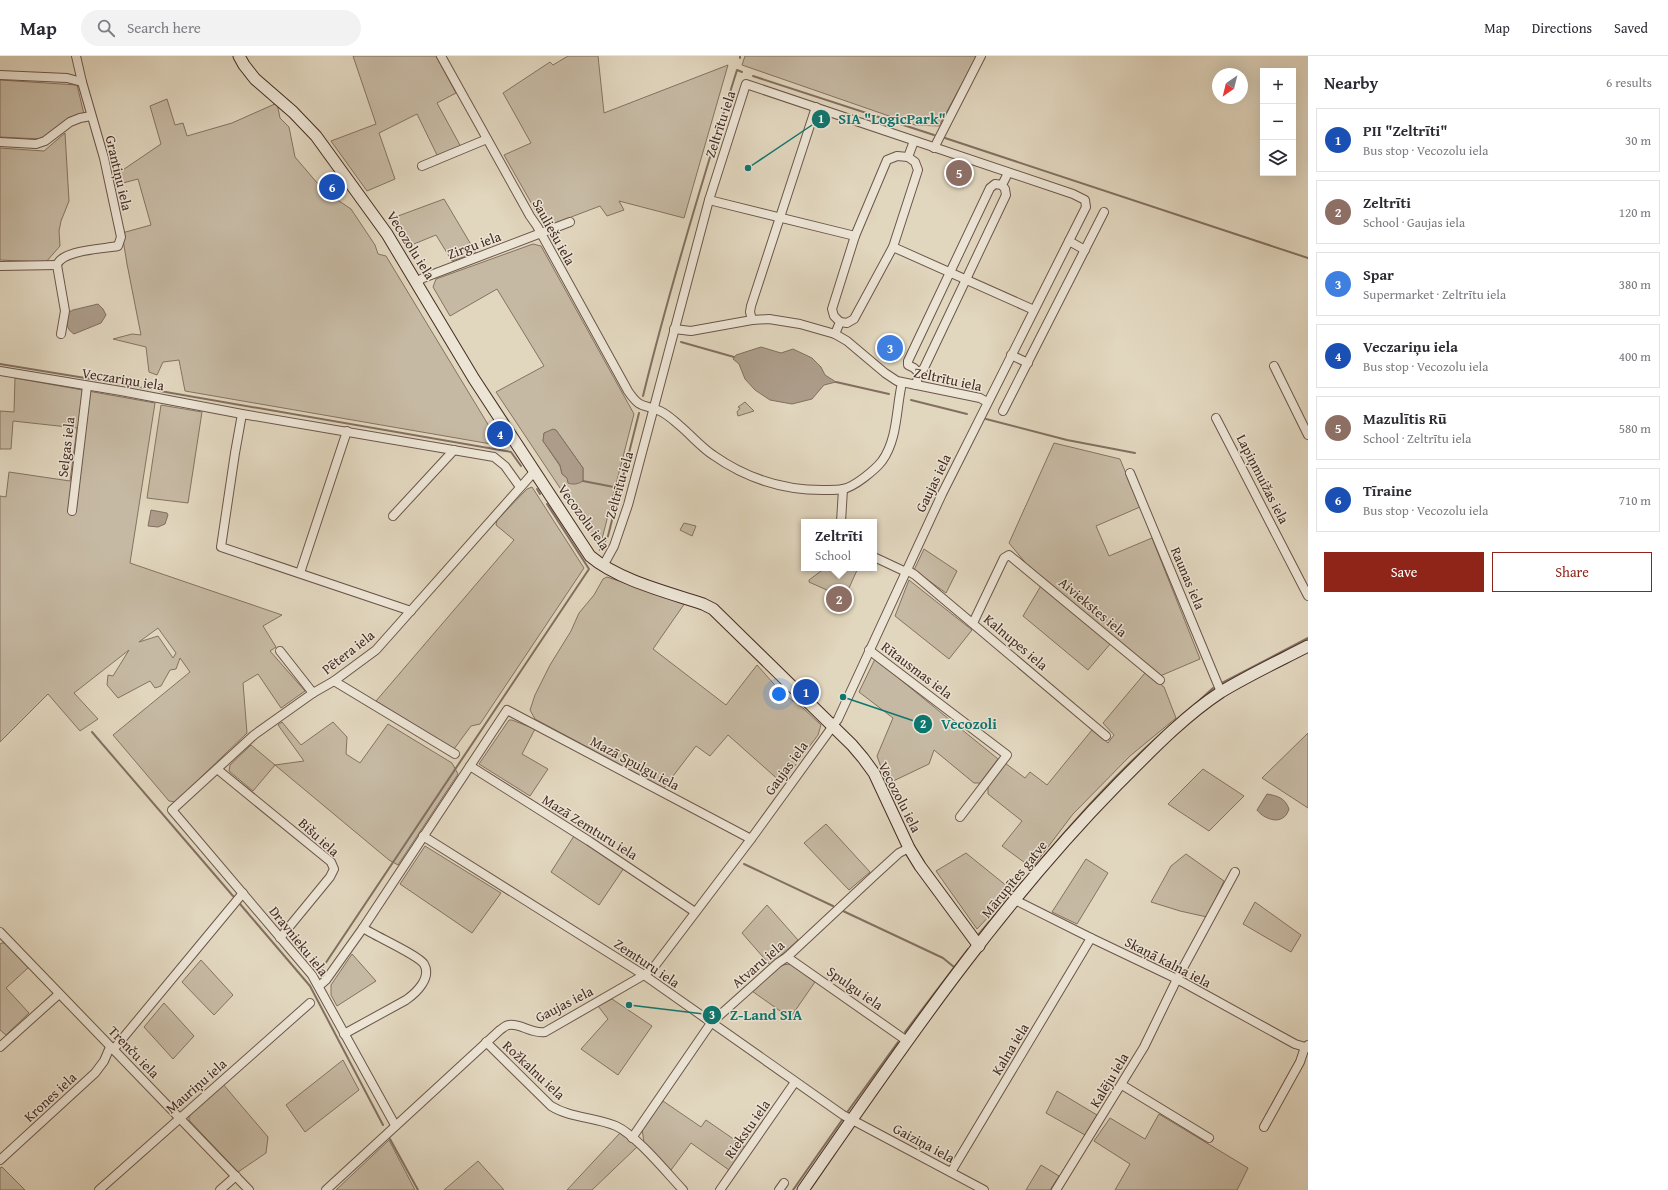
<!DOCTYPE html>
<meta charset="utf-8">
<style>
:root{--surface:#fff;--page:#f2f2f3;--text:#2b2b33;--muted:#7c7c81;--line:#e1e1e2;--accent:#8f2418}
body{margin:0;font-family:"Gentium Book Plus",serif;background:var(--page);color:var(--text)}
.controls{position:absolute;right:12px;top:12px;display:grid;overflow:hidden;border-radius:0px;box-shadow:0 4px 16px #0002}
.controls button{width:36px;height:36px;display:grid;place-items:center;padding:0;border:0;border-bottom:1px solid var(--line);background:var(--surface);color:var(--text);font:20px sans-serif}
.compass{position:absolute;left:1212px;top:12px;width:36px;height:36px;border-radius:50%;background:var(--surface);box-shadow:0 4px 16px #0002;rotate:215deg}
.you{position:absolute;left:779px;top:638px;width:14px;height:14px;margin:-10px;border:3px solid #fff;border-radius:50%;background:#1a73e8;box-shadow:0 0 0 6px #1a73e833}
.badge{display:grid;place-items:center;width:26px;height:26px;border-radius:50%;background:var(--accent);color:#fff;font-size:13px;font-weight:700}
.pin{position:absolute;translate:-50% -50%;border:2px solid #fff;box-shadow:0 1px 4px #0006}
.popup{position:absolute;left:801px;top:463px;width:76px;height:52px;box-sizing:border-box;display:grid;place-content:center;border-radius:0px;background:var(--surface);filter:drop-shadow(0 1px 3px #0005);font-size:13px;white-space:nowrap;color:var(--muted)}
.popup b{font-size:15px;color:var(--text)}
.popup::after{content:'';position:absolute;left:50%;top:100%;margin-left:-8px;border:8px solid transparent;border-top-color:var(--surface)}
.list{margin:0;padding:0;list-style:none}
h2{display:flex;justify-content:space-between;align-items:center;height:52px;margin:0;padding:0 16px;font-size:17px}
h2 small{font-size:13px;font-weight:400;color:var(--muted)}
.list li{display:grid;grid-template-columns:26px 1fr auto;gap:12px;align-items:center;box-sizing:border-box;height:64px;margin:0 8px 8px;padding:0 8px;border:1px solid var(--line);border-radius:0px}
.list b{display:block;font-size:15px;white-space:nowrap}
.list p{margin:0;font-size:13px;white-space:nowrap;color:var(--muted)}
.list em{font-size:13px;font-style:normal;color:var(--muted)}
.actions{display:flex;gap:8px;padding:12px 16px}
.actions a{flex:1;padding:9px 0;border:1px solid var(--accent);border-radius:0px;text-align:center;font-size:14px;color:var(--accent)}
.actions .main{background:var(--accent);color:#fff}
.icon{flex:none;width:22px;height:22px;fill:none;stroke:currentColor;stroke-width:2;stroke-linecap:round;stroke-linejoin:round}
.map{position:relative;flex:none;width:1308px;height:1134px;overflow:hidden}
header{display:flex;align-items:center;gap:24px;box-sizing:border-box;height:56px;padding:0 20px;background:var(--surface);border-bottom:1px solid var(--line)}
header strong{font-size:19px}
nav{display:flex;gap:22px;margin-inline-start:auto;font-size:14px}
.search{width:280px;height:36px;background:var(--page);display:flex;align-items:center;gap:10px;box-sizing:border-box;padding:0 14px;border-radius:22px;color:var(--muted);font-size:15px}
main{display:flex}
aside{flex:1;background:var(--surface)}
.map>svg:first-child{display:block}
.green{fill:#c6b9a3;stroke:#857262;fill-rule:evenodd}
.water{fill:#ac9c89;stroke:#826f60}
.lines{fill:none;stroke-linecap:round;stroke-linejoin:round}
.stream{stroke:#826f60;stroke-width:2}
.street-casing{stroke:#6b5649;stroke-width:10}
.secondary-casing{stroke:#442c22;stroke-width:13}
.street{stroke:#ece4d5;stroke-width:8}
.secondary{stroke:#ece4d5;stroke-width:11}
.labels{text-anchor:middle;stroke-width:3;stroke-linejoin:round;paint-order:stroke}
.street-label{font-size:14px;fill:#442c22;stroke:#ece4d5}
.leader{fill:none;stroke:#0f766e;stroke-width:1.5}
.callout-dot{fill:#0f766e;stroke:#ece4d5;stroke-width:1.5}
.mark-label{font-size:12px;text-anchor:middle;font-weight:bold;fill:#fff}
.callout-label{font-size:15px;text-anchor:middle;font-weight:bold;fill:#0f766e;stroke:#ece4d5;stroke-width:3;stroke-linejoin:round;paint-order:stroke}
</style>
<header>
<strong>Map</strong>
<div class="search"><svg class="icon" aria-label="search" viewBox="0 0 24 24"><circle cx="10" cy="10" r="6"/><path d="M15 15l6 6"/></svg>Search here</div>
<nav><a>Map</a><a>Directions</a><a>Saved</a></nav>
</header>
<main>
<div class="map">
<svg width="1308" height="1134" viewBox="0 0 1308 1134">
<rect width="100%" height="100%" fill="#e1d6be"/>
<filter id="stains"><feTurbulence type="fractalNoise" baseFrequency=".005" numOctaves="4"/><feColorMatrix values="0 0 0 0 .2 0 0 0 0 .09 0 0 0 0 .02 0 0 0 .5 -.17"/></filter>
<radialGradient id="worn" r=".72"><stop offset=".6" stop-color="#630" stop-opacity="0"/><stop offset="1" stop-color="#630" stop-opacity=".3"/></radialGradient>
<g class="green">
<polygon points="353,0 436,0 456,37 437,47 461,91 437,99 417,58 379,77 395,123 367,135 331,85 376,68"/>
<polygon points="568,0 598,0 604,57 728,9 684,162 619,145 624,154 607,160 600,150 545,171 504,99 531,87 503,37 550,6 553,9"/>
<polygon points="745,0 977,0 939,70 915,69 742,9"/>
<polygon points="0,24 77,29 84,58 70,63 41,83 0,81"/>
<polygon points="167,43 175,69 183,67 187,80 232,67 277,47 280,62 289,71 295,101 324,135 351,153 375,189 378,198 386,200 495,380 491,388 185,335 179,304 163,306 157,319 149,316 146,291 113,283 132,278 141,279 127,208 122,177 151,169 138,123 112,130 111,122 161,88 150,50"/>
<polygon points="65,77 69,145 61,165 59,175 60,190 46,206 0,204 0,92 44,95"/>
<polygon points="444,143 476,197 452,205 436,179 409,190 390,163"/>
<path d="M533,188L541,190L634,358L602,483L598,489L496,336L544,310L497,233L450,260L433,231L436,223ZM556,374L583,412V425L567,422L562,418L560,410L543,385L544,377Z"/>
<path d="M15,322L155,347L130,507L282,559L263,570L276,591L270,595L305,635L281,652L258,618L243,627L247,677L175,746L169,745L113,679L190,616L180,602L176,613L170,614L161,630L155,632L150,625L118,642L107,629L108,619L113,620L129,594L74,637L98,663L80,675L48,638L0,686V440L6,441L9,416L70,425L77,372L13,365L11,393H0V355L14,356ZM158,572L176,597L173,602L158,580L139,586Z"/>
<polygon points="745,346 754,355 738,360 737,356 740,352 738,351"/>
<polygon points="161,349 202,356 188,447 147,442"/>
<polygon points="1054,387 1120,403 1140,451 1096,470 1109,500 1152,482 1200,603 1160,620 1029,511 1009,487"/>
<polygon points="532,431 584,512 480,668 471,670 454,693 376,645 514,484 496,469 497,464 527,433"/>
<polygon points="684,467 696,470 692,480 680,474"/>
<polygon points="924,493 957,515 946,537 914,514"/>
<polygon points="825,512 858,512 849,532 843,538 838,539 809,526 809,524"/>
<polygon points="607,521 685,547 653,593 726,649 757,609 781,636 804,653 821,669 818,679 782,727 728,679 710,700 696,690 664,732 535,663 530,654 535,639 550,609 571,575 579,557 594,539 603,523"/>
<polygon points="909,524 972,574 949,603 895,560"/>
<polygon points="1042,528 1111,587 1088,614 1023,560"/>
<polygon points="875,603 998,703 980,727 974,727 934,694 929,708 887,728 877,700 893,662 859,636"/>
<polygon points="1145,617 1164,631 1176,662 1130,700 1073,758 1032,812 1002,790 1022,765 988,738 988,730 1005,707 1025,722 1030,716 1047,729 1092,674 1108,687 1114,679 1103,667"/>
<polygon points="509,664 512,664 535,673 522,698 548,713 530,740 479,708"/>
<polygon points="282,666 301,689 333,666 347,681 346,698 360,707 388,668 452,707 458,718 398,809 389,804 275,709 253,735 229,715 230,709 251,689 275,709 304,705 278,669"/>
<polygon points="1308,677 1308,752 1262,722"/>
<polygon points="1203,713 1244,740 1209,775 1168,748"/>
<polygon points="826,768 870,816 849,834 804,787"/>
<polygon points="574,780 624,812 599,849 551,816"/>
<polygon points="425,790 501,837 472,877 400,828"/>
<polygon points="966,797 1013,835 977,873 936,815"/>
<polygon points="1186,798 1224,825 1207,861 1180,855 1151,846 1171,810"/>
<polygon points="1086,803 1108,817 1077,868 1052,856"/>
<polygon points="1255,846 1301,879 1291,896 1243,868"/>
<polygon points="767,849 798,884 770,909 742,877"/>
<polygon points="2,887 6,887 29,911 6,932 29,957 6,979 0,974 0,888"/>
<polygon points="352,898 376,925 337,950 331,939 331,929"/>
<polygon points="201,904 233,939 214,959 182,926"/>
<polygon points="791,908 815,926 790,962 752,935 782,909"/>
<polygon points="612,943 652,970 618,1019 581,993 608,963 598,950"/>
<polygon points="164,947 194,980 173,1003 144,971"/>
<polygon points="343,1004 359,1034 305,1076 286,1049"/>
<polygon points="222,1027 268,1081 266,1097 238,1116 189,1064 189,1055"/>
<polygon points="1057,1035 1097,1059 1085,1079 1046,1057"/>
<polygon points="663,1045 701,1071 706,1064 745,1091 729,1114 691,1087 671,1114 644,1087 642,1072"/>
<polygon points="1159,1058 1248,1112 1237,1134 1115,1134 1130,1108 1094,1085 1110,1062 1145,1083"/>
<polygon points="620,1077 637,1091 592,1134 567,1134"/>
<polygon points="389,1084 415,1134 336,1134"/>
<polygon points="478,1105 504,1134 444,1134"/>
<polygon points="1041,1109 1059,1120 1050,1134 1026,1134"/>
<polygon points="2,1111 25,1134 0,1134 0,1112"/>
</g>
<g class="water">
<path d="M98,248L103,253L106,259L101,267L74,278C66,273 66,266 67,257L73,254Z"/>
<polygon points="761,291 781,297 793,293 812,302 821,311 825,319 836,326 824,329 812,343 792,348 770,344 755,334 745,323 739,308 733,303 736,299"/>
<path d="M553,373L556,374L583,412V425C578,428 574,429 568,427L567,422L562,418L560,409L543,385L544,377Z"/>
<polygon points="151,454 167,457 168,459 165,468 158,471 148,470"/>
<path d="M1267,738C1278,740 1285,742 1289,753C1288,756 1286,760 1284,761C1276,768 1262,761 1257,754Z"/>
</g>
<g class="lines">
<g class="stream">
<polyline points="740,2 740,0"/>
<polyline points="753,20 934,79"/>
<polyline points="945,82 1308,202"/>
<polyline points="681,286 734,301"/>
<polyline points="0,308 152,333"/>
<polyline points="836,326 889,338"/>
<polyline points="160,335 511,396 521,410"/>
<path d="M643,340C670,230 703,122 737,14L742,16"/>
<polyline points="911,344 967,358"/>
<polyline points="986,363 1067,384 1135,397"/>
<polyline points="583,425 619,432"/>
<polyline points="537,433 540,438"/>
<polyline points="600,494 608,480 639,357"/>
<polyline points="1222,627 1308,582"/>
<polyline points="1190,653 1213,632"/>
<polyline points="92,676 233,840"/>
<polyline points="744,808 833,850"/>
<path d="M1033,813C1074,765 1115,718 1162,677"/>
<polyline points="240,848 310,930 383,1069"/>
<polyline points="843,855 943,902 954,911"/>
<polyline points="979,878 1023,825"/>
<polyline points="319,917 589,513 547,448"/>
<polyline points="905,976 968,893"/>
<polyline points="848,1055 898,986"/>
<polyline points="390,1083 418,1134"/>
<polyline points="793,1134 842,1064"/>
</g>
<g class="street-casing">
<g id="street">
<path d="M441,0L530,160L537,170L628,335C641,354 642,347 660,355C667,358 673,364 679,369C691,379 701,391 713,399C747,423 787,435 828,434C832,434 838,434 843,433C854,431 875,414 882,405C898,383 896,352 902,327"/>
<polyline points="0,19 67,22 82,26"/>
<polyline points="0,86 36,88 45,85 70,66 80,62 91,60"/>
<polyline points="934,92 981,0"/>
<polyline points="422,110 487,83"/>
<polyline points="709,144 855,180"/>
<polyline points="1069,185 1085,194"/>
<polyline points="893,191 1034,254"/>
<polyline points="0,210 57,209"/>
<polyline points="416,226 423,222 570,166"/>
<polyline points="752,264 750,256 751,250 816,51"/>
<polyline points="840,266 847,267 854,263 893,191 918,114 915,106 908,101"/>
<polyline points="674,273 691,275 752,264 769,263 800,268 835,278 847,285 885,317 897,325 980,342 987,346"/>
<path d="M61,278L65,255L57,209C62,194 103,193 118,190L121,181L104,102L82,26L76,0"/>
<polyline points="835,278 840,266 834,260 832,253 855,180 887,104 897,100 908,101 914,85"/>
<polyline points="1011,299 1028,307"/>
<polyline points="1274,310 1308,379"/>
<polyline points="0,315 121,335 242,358 494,401 505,410 520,431"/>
<polyline points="919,317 914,312 908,309 908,305 990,132 995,128 1002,129"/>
<polyline points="916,329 919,317 924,312 1006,139 1005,133 1002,129 1008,117"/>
<polyline points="1003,355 1104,156"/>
<polyline points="242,358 235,397 221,491 411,555"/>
<polyline points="1216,362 1308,540"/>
<polyline points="1130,417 1221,636"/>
<polyline points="72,455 87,330"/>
<polyline points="393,460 454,394"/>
<polyline points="841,466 843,433"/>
<polyline points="874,501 906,516"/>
<polyline points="907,514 915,519 1106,680"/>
<polyline points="300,517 347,375"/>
<polyline points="973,567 1004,502 1009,499 1160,624"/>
<polyline points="869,594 1007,699 960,761"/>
<polyline points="280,595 313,637"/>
<polyline points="334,625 455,698"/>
<polyline points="470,710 589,785 695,856"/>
<polyline points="217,713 331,806 334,813 330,821 280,882"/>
<polyline points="423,780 644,919 843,1059 984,1134"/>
<polyline points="1015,844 1091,882 1177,923 1295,988 1308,992"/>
<polyline points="0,876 249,1134"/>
<polyline points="787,901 907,985"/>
<polyline points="319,930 326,924 363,872 507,654 751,783"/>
<path d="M344,978L406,944C416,937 432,922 424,908C418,899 375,880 363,872"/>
<path d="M486,986L551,1050C570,1062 595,1061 616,1070C636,1079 667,1117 683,1134"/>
<polyline points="0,991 59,938"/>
<polyline points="113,994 243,837"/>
<polyline points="1122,1029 1209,1082"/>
<polyline points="395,1069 312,919 172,754 254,679 313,637 334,625 376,594 534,416"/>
<polyline points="1264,1071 1300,1006 1305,991 1308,989"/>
<polyline points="632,1082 711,967 778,907 787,901 876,818 899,797 909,792"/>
<polyline points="0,1104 95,1017 104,1005 110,991"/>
<polyline points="951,1116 1091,882"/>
<polyline points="99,1134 310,947"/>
<polyline points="220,1134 236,1120"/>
<path d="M326,1134L500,974C503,972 506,969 509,969C521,967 530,978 545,976L644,919L654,911L751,783L838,663L942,438L1086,151L1085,144L1073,138L746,28L709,144L628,449L614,490L603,510"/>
<polyline points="720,1134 795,1026"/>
<polyline points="779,1134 784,1127"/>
<polyline points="1056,1134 1144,991 1177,923 1235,816"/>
</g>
</g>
<g class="secondary-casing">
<g id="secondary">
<path d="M239,0L244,9L255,23L293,56L316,80L387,178L474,323L590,500C618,524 667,536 703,548L713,553L852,689L863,702L874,717L909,792L920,810L979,890"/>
<path d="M803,1134C900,994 997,851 1117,729C1149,697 1183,661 1221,636C1249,619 1279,605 1308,590"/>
</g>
</g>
<use href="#street" class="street"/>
<use href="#secondary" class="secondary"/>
</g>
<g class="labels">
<g class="street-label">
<text transform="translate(720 68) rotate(-72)" y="5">Zeltrītu iela</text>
<text transform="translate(119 117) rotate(77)" y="5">Grantiņu iela</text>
<text transform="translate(554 176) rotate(61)" y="5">Sauliešu iela</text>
<text transform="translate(411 189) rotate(58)" y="5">Vecozolu iela</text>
<text transform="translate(474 189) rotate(-20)" y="5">Zirgu iela</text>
<text transform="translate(123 323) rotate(9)" y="5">Veczariņu iela</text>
<text transform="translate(948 323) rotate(12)" y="5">Zeltrītu iela</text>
<text transform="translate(66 391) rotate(-83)" y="5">Selgas iela</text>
<text transform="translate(1263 423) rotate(63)" y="5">Lapiņmuižas iela</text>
<text transform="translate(933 427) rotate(-64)" y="5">Gaujas iela</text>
<text transform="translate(619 429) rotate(-74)" y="5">Zeltrītu iela</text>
<text transform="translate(584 461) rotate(54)" y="5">Vecozolu iela</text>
<text transform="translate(1188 522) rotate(67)" y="5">Raunas iela</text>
<text transform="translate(1093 551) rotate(40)" y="5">Aiviekstes iela</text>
<text transform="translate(1016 586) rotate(40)" y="5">Kalnupes iela</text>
<text transform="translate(348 596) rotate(-38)" y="5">Pētera iela</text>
<text transform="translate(917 614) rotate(37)" y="5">Rītausmas iela</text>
<text transform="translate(635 707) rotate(28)" y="5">Mazā Spulgu iela</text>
<text transform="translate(786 712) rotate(-54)" y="5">Gaujas iela</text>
<text transform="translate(900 741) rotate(63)" y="5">Vecozolu iela</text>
<text transform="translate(590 771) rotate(32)" y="5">Mazā Zemturu iela</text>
<text transform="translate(319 781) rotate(42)" y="5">Bišu iela</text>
<text transform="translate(1014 823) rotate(-51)" y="5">Mārupītes gatve</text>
<text transform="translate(299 885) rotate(51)" y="5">Dravnieku iela</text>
<text transform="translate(1168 906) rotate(27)" y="5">Skaņā kalna iela</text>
<text transform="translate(647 907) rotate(34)" y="5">Zemturu iela</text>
<text transform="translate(758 908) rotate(-41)" y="5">Atvaru iela</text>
<text transform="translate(855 932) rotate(35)" y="5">Spulgu iela</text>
<text transform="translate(564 948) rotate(-27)" y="5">Gaujas iela</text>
<text transform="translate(1010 993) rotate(-59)" y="5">Kalna iela</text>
<text transform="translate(134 996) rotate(46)" y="5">Trenču iela</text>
<text transform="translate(534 1014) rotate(43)" y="5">Rožkalnu iela</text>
<text transform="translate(1109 1024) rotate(-59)" y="5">Kalēju iela</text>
<text transform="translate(196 1030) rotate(-41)" y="5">Mauriņu iela</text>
<text transform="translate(50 1041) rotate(-43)" y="5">Krones iela</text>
<text transform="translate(747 1073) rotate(-55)" y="5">Riekstu iela</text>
<text transform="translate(924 1087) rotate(28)" y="5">Gaiziņa iela</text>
</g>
</g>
<path class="leader" d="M748 112L821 63M843 641L923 668M629 949L712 959"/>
<g class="callout-dot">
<circle cx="748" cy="112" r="4"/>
<circle cx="843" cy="641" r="4"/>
<circle cx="629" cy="949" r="4"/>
<circle cx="821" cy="63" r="10"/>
<circle cx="923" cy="668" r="10"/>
<circle cx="712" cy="959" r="10"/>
</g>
<g class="mark-label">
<text x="821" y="67">1</text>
<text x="923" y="672">2</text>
<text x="712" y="963">3</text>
</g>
<g class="callout-label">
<text x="892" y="68">SIA "LogicPark"</text>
<text x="969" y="673">Vecozoli</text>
<text x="766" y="964">Z-Land SIA</text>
</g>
<rect width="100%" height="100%" filter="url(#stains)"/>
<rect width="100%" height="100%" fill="url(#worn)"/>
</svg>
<div class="controls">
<button>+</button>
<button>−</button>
<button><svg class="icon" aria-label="layers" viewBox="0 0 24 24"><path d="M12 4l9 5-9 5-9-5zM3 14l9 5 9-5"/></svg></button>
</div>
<svg class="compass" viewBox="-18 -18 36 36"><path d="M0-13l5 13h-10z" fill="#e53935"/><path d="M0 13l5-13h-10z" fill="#7c7c81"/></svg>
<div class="you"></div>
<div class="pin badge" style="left:806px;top:636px;background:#1a4fb4">1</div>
<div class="pin badge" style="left:839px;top:543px;background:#8d6e63">2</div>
<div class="popup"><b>Zeltrīti</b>School</div>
<div class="pin badge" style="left:890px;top:292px;background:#3f7fe0">3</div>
<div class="pin badge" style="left:500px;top:378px;background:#1a4fb4">4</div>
<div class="pin badge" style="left:959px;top:117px;background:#8d6e63">5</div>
<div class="pin badge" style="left:332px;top:131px;background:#1a4fb4">6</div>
</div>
<aside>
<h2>Nearby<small>6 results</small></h2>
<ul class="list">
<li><span class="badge" style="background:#1a4fb4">1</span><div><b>PII &quot;Zeltrīti&quot;</b><p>Bus stop · Vecozolu iela</p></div><em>30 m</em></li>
<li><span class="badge" style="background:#8d6e63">2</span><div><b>Zeltrīti</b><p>School · Gaujas iela</p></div><em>120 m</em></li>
<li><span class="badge" style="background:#3f7fe0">3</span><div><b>Spar</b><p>Supermarket · Zeltrītu iela</p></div><em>380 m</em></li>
<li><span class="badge" style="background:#1a4fb4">4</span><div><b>Veczariņu iela</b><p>Bus stop · Vecozolu iela</p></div><em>400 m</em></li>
<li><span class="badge" style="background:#8d6e63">5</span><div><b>Mazulītis Rū</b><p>School · Zeltrītu iela</p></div><em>580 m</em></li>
<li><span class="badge" style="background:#1a4fb4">6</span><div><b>Tīraine</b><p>Bus stop · Vecozolu iela</p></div><em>710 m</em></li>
</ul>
<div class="actions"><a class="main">Save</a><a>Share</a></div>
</aside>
</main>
